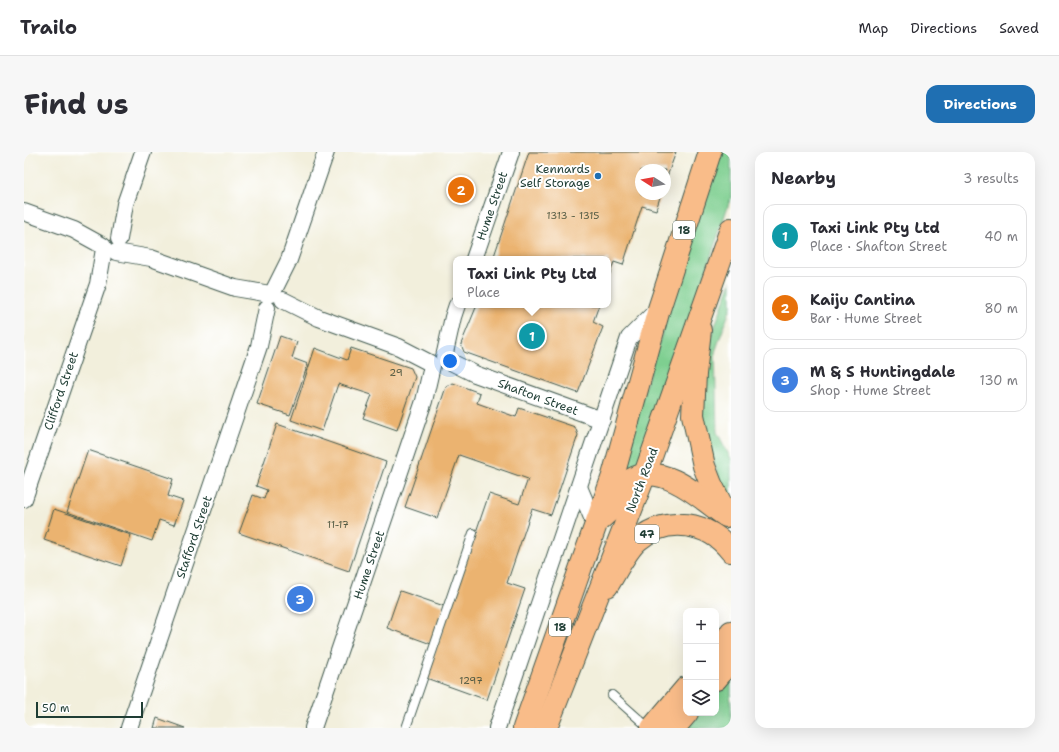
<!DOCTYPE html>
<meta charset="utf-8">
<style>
:root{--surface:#fff;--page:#f7f7f7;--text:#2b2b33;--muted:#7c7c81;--line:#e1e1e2;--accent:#1f6fb2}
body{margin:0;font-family:"Shantell Sans",sans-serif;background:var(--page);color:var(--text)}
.controls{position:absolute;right:12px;bottom:12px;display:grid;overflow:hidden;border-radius:8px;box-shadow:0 4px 16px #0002}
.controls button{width:36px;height:36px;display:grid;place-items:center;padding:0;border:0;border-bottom:1px solid var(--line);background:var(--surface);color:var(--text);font:20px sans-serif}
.compass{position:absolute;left:611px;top:12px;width:36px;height:36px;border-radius:50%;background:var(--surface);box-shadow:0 4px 16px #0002;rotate:281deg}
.scale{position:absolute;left:12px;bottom:10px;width:107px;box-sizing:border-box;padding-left:4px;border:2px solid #1f3d34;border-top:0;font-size:11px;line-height:14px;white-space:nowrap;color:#1f3d34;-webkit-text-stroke:3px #fff;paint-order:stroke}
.you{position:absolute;left:426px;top:209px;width:14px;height:14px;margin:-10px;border:3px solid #fff;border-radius:50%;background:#1a73e8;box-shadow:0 0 0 6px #1a73e833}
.badge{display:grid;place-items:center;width:26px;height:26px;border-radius:50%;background:var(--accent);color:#fff;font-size:13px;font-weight:700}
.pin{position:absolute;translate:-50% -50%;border:2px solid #fff;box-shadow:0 1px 4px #0006}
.popup{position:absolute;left:429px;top:104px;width:158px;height:52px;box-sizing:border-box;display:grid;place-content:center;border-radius:8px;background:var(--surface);filter:drop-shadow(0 1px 3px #0005);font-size:13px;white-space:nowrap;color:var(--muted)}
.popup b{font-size:15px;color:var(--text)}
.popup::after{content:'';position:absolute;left:50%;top:100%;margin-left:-8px;border:8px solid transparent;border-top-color:var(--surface)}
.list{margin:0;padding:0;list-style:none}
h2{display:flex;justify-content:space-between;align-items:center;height:52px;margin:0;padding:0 16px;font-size:17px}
h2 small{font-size:13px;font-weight:400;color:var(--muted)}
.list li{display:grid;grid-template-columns:26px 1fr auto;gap:12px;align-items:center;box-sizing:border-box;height:64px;margin:0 8px 8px;padding:0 8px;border:1px solid var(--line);border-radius:12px}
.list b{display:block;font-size:15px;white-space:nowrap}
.list p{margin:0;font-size:13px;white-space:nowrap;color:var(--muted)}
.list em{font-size:13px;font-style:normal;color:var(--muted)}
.icon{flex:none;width:22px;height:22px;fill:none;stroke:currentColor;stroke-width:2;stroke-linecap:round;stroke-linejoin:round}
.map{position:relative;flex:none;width:707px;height:576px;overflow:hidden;border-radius:12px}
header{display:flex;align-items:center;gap:24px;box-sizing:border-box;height:56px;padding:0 20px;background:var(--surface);border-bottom:1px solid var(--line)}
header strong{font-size:19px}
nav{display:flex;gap:22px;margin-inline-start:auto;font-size:14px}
.intro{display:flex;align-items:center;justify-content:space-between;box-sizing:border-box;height:96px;padding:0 24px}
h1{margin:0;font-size:28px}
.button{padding:10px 18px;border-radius:12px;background:var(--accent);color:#fff;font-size:14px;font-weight:700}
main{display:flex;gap:24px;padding:0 24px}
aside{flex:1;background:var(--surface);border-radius:12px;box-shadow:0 4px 16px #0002}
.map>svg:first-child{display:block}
.green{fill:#7ecf90;stroke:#4e8662}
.building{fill:#ebb36f}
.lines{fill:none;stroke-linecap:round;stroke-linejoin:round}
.service-casing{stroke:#3f584d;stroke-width:10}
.minor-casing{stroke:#3f584d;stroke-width:18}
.primary-casing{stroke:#3f584d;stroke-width:24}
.trunk-casing{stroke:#3f584d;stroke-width:24}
.service{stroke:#fff;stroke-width:8}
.minor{stroke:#fff;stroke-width:16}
.primary{stroke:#f9bc89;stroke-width:22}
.trunk{stroke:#f9bc89;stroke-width:22}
.poi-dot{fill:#1f6fb2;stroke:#fff;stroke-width:1.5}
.labels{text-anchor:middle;stroke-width:4;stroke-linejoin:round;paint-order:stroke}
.number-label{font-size:10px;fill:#525a43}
.shield{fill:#fff;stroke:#627771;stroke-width:1}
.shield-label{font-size:11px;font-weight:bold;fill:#1f3d34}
.poi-label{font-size:12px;fill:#1f3d34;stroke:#fff;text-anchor:end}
.street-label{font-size:12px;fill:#1f3d34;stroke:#fff}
</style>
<header>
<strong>Trailo</strong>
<nav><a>Map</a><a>Directions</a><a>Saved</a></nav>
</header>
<div class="intro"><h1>Find us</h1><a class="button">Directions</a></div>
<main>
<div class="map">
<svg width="707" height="576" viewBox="0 0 707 576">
<rect width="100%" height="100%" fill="#fff"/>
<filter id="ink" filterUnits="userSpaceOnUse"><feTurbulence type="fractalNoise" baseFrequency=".025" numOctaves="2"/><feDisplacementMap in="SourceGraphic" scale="8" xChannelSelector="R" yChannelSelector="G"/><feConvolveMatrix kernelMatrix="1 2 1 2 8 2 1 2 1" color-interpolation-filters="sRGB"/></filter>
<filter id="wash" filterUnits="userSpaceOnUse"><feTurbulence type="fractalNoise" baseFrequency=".012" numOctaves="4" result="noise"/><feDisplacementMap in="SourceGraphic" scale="16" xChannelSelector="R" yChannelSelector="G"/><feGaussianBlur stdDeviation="0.9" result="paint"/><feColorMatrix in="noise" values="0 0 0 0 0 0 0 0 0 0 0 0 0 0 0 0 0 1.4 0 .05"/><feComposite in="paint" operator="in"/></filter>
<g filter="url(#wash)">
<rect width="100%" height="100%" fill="#f2efdc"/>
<g class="green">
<polygon points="694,0 707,0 707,45 620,303 602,328 595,342 617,248"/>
<polygon points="707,129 707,155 691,200 693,280 707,307 707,353 701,346 678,272 679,215 692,171"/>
<polygon points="707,527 707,544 705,546 707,549 707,574 704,576 664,576 677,561 692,561 692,544"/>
</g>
<g id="blocks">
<g class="building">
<polygon points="505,0 652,0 641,30 641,18 617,18 617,42 637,42 632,58 618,54 599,113 590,110 584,127 584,107 469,107"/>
<polygon points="453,153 575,153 569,170 579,175 554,241 440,200 437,192"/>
<polygon points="256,184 273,190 268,206 284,212 266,263 233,252"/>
<polygon points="291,196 323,208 327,196 387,216 391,225 373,278 339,266 348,243 314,232 298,279 267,268"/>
<polygon points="429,231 456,241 453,251 492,265 495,256 551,275 554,283 527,363 508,357 483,431 501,437 463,548 402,526 465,342 495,352 504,327 435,303 413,366 381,355 422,235"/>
<polygon points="253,272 362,310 325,419 215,381 229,343 240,347 243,338 232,334"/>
<polygon points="64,298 149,327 144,344 159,349 150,373 135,368 128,389 43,360"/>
<polygon points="30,357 107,383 97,414 20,388"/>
<polygon points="376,439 420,454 407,492 363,476"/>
<polygon points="133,566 161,576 130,576"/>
</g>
</g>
</g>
<g filter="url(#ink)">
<use href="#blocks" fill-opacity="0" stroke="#3f584d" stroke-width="1"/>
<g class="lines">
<g class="service-casing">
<g id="service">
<polyline points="588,543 625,576"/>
<polyline points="382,576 449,381"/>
</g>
</g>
<g class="minor-casing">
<g id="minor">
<polyline points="0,60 50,78 79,94"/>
<polyline points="95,87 101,52 119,0"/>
<polyline points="92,100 127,106 211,136 246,142"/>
<polyline points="450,107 487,0"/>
<polyline points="248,142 265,108 302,0"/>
<polyline points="259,148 295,166 375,195 406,211"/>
<polyline points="420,205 429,165 433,153"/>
<polyline points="421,207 451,222 578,268"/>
<polyline points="555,335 572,375"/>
<polyline points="0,347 74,132 80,97"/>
<polyline points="105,576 235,194 243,156"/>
<polyline points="289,576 400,249 408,214"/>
<polyline points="473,576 605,186 634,157"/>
</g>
</g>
<g class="primary-casing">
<g id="primary">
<polyline points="676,178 671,222 669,263 680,314 687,332 698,354 702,364"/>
<path d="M574,369L596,349L608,327C638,310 676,345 699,362"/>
<path d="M583,434C592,420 602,398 614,388C643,363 685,370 707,399"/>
<polyline points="692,501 699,493 707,480"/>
<polyline points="692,527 707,509"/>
<polyline points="628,576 662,536"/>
<polyline points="650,576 663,561"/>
</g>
</g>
<g class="trunk-casing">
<g id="trunk">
<polyline points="500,576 589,324 635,157 686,0"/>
<polyline points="522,576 621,322 707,77"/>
</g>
</g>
<use href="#service" class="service"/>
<use href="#minor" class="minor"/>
<use href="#primary" class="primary"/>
<use href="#trunk" class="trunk"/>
</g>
</g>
<circle class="poi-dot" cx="574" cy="24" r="4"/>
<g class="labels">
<g class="number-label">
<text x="549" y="67">1313 - 1315</text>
<text x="372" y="224">29</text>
<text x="314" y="376">11-17</text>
<text x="447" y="532">1297</text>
</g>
<g class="shield">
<rect x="649" y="69" width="22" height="18" rx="3"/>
<rect x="611" y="373" width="24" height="18" rx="3"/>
<rect x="525" y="466" width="22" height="18" rx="3"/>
</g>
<g class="shield-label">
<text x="660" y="82">18</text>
<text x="623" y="386">47</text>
<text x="536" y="479">18</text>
</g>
<g class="poi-label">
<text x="566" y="21">Kennards<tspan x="566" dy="14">Self Storage</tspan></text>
</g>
<g class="street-label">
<text transform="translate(468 54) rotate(-71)" y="4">Hume Street</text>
<text transform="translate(37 239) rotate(-71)" y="4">Clifford Street</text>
<text transform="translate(514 245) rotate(20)" y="4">Shafton Street</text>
<text transform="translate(618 328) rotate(-69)" y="4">North Road</text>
<text transform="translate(170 385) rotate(-71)" y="4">Stafford Street</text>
<text transform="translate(345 413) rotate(-71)" y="4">Hume Street</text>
</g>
</g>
</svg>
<div class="controls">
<button>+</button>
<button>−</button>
<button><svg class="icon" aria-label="layers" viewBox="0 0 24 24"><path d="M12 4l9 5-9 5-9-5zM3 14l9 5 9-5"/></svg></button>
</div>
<svg class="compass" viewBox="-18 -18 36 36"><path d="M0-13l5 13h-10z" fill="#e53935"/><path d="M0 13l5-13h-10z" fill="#7c7c81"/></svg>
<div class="scale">50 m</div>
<div class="you"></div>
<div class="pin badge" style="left:508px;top:184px;background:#0f9aa8">1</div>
<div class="popup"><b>Taxi Link Pty Ltd</b>Place</div>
<div class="pin badge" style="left:437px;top:38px;background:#e8710a">2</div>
<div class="pin badge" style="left:276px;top:447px;background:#3f7fe0">3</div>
</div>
<aside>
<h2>Nearby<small>3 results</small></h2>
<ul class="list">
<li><span class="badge" style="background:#0f9aa8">1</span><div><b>Taxi Link Pty Ltd</b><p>Place · Shafton Street</p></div><em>40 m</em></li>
<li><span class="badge" style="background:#e8710a">2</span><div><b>Kaiju Cantina</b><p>Bar · Hume Street</p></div><em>80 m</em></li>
<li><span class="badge" style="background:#3f7fe0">3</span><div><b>M &amp; S Huntingdale</b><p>Shop · Hume Street</p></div><em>130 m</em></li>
</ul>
</aside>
</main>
